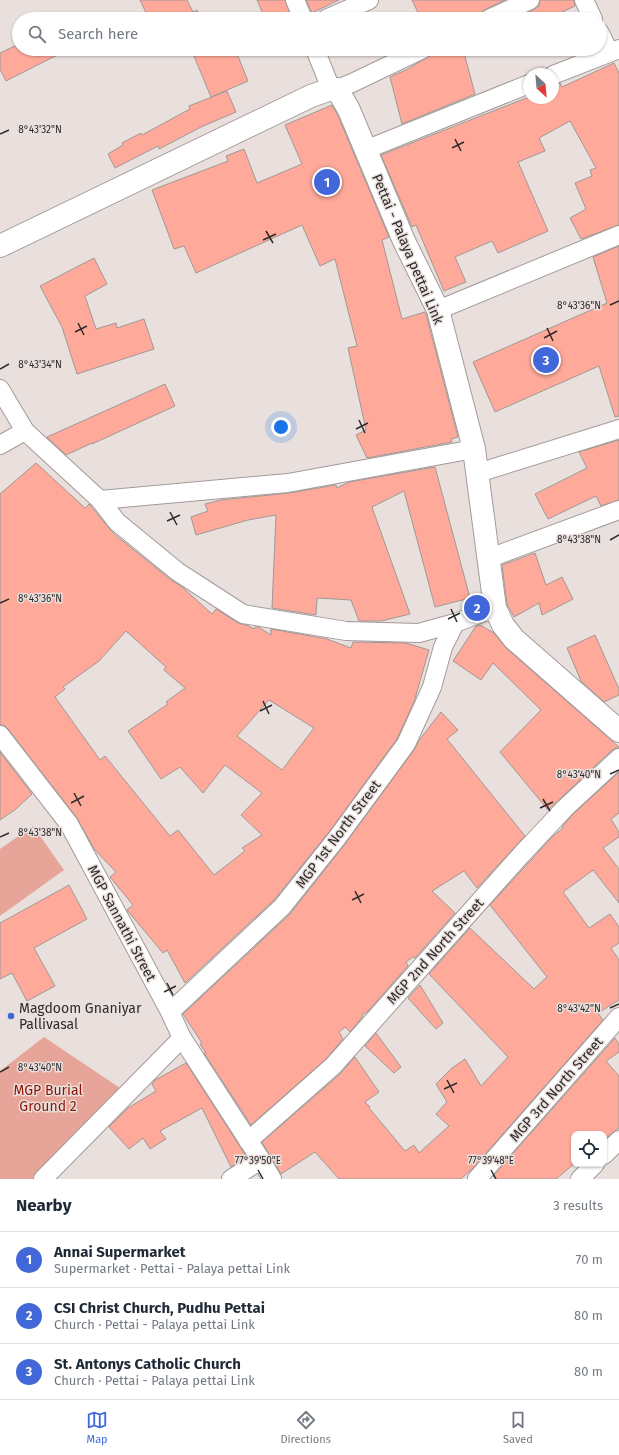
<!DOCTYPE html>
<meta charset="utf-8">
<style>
:root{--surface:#fff;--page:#f2f2f3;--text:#1f2937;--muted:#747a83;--line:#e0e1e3;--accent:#4167d9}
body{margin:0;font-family:"Fira Sans",sans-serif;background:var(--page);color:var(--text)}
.controls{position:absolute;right:12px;bottom:12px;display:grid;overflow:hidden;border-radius:8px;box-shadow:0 1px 3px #0004}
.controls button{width:36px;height:36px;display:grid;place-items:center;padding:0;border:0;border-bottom:1px solid var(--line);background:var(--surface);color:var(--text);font:20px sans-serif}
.compass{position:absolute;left:523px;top:68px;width:36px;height:36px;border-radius:50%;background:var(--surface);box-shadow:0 1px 3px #0004;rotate:154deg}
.you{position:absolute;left:281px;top:427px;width:14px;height:14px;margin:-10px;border:3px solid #fff;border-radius:50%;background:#1a73e8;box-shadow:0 0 0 6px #1a73e833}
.badge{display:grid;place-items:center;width:26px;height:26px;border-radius:50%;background:var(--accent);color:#fff;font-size:13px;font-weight:700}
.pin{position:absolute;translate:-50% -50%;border:2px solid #fff;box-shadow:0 1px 4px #0006}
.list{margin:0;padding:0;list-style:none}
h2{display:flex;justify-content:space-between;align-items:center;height:52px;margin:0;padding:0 16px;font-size:17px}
h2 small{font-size:13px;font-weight:400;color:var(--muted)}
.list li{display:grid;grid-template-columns:26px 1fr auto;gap:12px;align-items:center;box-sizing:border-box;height:56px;padding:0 16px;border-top:1px solid var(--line)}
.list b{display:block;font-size:15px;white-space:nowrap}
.list p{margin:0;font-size:13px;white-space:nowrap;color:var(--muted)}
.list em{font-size:13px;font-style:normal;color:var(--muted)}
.icon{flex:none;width:22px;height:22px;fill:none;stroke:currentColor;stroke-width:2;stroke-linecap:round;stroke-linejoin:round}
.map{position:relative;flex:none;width:619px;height:1179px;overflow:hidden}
.search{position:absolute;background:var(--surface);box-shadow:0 1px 3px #0004;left:12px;right:12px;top:12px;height:44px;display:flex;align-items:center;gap:10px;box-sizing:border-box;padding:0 14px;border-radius:22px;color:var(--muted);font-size:15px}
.sheet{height:220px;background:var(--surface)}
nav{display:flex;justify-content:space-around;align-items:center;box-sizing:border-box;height:56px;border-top:1px solid var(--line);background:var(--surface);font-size:11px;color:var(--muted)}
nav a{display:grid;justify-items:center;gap:2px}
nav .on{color:var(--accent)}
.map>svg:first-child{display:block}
.green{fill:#e6a598}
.building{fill:#fea999;stroke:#a09896;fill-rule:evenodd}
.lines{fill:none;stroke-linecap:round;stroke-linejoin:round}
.street-casing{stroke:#a39b99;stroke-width:20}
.secondary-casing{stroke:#a39b99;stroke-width:24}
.street{stroke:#fff;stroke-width:18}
.secondary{stroke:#fff;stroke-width:22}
.ticks{fill:none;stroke:#2f2b2b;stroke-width:1.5}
.poi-dot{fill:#4167d9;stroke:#e9e0de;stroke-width:1.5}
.labels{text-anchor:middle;stroke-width:3;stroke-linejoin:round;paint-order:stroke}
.street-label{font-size:14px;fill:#2f2b2b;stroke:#e9e0de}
.poi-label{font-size:14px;fill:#2f2b2b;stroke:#e9e0de;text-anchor:start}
.park-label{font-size:14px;fill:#8f1202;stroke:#e9e0de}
.ticks-label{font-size:10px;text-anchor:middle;fill:#2f2b2b;stroke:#e9e0de;stroke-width:3;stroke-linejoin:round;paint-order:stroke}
</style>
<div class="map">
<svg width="619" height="1179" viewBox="0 0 619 1179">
<rect width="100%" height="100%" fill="#e9e0de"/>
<g class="green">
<polygon points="33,826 64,870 0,916 0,849"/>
<polygon points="44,1037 123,1090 36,1179 0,1179 0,1071"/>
</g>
<g class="building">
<polygon points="140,0 187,0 193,12 197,10 200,18 212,12 215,19 149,19"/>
<polygon points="257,0 285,0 292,19 265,19"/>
<polygon points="306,0 339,0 312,13"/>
<polygon points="412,0 505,0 484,10 480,13 479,19 421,19"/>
<polygon points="540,0 574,0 575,6 560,13 563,19 514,19 535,9 539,6"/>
<polygon points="19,44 19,49 69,49 6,81 0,69 0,53"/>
<polygon points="191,49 235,49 248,81 211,97"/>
<polygon points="454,49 463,49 475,94 402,124 390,77 408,69 431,55"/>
<polygon points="614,63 619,73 619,225 581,239 570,218 586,209 575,183 592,176 590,170 596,168 570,121 539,138 545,151 518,162 548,231 498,253 492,241 455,257 466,282 444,291 416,225 412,227 381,155 529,97 529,98 553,98 553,86 560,83 562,87"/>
<polygon points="227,91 236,112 201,127 159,149 158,146 115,168 108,154 123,145 122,143 141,133 142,135 190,109 189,106"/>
<polygon points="332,105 338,116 389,237 382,240 402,319 425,312 426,314 458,437 451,439 452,442 367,458 356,435 366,430 348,348 357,346 335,259 320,266 302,225 196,273 184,246 174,249 152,190 228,161 226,156 244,149 257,183 302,164 285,125"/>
<polygon points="619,246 619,416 615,417 599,366 495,412 473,362 607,303 593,257"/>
<polygon points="94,258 107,284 85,296 96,329 116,323 117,328 144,319 154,349 77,374 62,327 40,286"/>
<polygon points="165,384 175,406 92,444 92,443 66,455 47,437"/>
<polygon points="619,440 619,500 601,506 596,496 548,519 535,494 587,468 579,452"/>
<path d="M36,463L85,508L89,504L114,534L171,580L182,587L212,614L216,609L238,623L249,626L254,629L255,627H258L271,635V629L327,639L351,648L353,642L406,643L429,650L414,702L397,739L329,832L274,900L185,983L167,950L163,953L127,910L133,905L110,877L116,872L94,849L77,818L8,729L4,725H0V494ZM126,631L166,667L164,670L185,688L166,702L168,704L128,731L161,779L180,767L203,793L225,765L262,793L241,815L262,835L242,848L245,851L214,875L178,830L170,836L105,756L100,760L55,697L65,689L63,687L99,661ZM269,700L314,728L282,770L237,736Z"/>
<polygon points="435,467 470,598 435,607 404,491 372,507 410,614 381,621 359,621 351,600 317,598 316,615 272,608 276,515 248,520 196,535 191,517 208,511 205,504 221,500 289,493 336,485 337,488 349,482"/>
<polygon points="535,553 546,585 562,577 573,599 542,615 539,603 514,617 507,604 502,565"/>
<polygon points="480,625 494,633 506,648 619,747 612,750 548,810 500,752 541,710 493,663 481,680 453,661 476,626"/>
<polygon points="595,635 619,689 619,695 604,702 581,681 567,648"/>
<polygon points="441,712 458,730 447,739 525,836 477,888 464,871 432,891 455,913 415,958 413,957 406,962 408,966 368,1011 362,1015 363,1016 350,1032 345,1027 339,1032 343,1039 326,1059 251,1125 204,1053 206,1053 200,1044 202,1043 183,1014 290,914 345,844 414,750 420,739"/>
<polygon points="0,752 32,794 16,809 0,820"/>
<polygon points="619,772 619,813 611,819 619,832 619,837 603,848 619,869 619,903 593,870 563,892 589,928 610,914 619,927 619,943 611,948 619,960 619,1000 598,1013 603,1020 473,1168 461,1179 339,1179 315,1152 281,1174 262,1142 340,1074 355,1057 379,1092 365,1102 370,1107 369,1108 405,1151 414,1145 419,1153 449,1126 436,1114 447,1102 436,1084 452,1068 465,1059 481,1086 508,1057 429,974 470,928 534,989 547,977 490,905 552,837 563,828 562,827 572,815"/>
<polygon points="69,885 87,919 34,948 55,986 27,1001 12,973 0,979 0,923"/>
<polygon points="420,985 443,1023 436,1029 408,998"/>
<polygon points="376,1033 401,1067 394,1073 365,1046"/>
<polygon points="615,1038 619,1044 619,1052 606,1061 619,1076 619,1128 612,1133 604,1140 604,1134 574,1134 574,1164 556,1179 496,1179 493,1176"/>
<polygon points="186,1063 246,1156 231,1167 202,1108 160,1131 166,1139 150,1149 143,1138 129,1149 109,1127 128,1108 156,1091 152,1084 155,1080"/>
</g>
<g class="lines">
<g class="street-casing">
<g id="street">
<polyline points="295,0 303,19"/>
<polyline points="584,0 593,19"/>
<polyline points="326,19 369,0"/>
<polyline points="489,19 530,0"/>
<polyline points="600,33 609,52"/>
<polyline points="315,49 331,89"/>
<polyline points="553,75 619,49"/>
<polyline points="337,89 352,83 423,49"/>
<polyline points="365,150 529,84"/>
<polyline points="438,310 619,235"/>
<polyline points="0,389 25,431 100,500 117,522 178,572 243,614 346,631 419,633 455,623 495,608"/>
<polyline points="0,445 25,431"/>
<polyline points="478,473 619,429"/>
<polyline points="100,500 288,483 474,449"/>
<polyline points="487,559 619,510"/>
<polyline points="0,735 69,824 170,1012 182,1038 261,1160 272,1179"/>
<polyline points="170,1012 282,907 337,838 406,744 432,687 443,647 455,623"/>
<polyline points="248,1141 333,1066 521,855 565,808 619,758"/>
<polyline points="604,1155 619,1140"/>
<polyline points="43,1179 182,1038"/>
<polyline points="231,1179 261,1160"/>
<polyline points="477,1179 619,1017"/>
<polyline points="580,1179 595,1164"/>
</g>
</g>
<g class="secondary-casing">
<polyline id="secondary" points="0,246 311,96 331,89 337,89 349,110 404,241 438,310 474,449 495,608 503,625 514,639 619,731"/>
</g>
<use href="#street" class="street"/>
<use href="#secondary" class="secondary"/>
</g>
<path class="ticks" d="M0,134L9,130M455,139L461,151M452,148L464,142M266,231L273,243M263,240L276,234M610,305L619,301M78,323L84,335M547,328L553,341M75,332L87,326M544,338L557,331M0,369L9,364M359,420L365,433M356,429L368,423M170,512L177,525M167,521L180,515M610,540L619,535M0,603L9,599M451,609L457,622M448,619L460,613M263,701L269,714M260,711L272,705M610,774L619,770M74,793L81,806M543,799L550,811M71,803L84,796M540,808L553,802M0,837L9,833M355,891L361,903M352,900L364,894M167,983L173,995M164,992L176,986M610,1008L619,1004M0,1072L9,1067M447,1080L454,1093M444,1089L457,1083M258,1170L263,1179M491,1170L496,1179"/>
<circle class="poi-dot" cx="11" cy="1016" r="4"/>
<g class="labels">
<g class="street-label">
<text transform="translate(408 249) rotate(67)" y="5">Pettai - Palaya pettai Link</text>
<text transform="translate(338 834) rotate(-53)" y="5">MGP 1st North Street</text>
<text transform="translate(122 923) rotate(62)" y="5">MGP Sannathi Street</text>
<text transform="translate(435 951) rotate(-48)" y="5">MGP 2nd North Street</text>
<text transform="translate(556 1089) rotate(-49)" y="5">MGP 3rd North Street</text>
</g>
<g class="poi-label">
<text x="19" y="1013">Magdoom Gnaniyar<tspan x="19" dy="16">Pallivasal</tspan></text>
</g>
<g class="park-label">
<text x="48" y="1095">MGP Burial<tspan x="48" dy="16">Ground 2</tspan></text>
</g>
</g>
<g class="ticks-label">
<text x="40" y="133">8°43'32"N</text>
<text x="579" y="309">8°43'36"N</text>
<text x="40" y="368">8°43'34"N</text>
<text x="579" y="543">8°43'38"N</text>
<text x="40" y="602">8°43'36"N</text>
<text x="579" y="778">8°43'40"N</text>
<text x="40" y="836">8°43'38"N</text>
<text x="579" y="1012">8°43'42"N</text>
<text x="40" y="1071">8°43'40"N</text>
<text x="258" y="1164">77°39'50"E</text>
<text x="491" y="1164">77°39'48"E</text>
</g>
</svg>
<div class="controls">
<button><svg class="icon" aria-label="locate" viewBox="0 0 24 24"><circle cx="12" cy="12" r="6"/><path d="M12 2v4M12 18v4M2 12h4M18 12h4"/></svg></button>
</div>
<svg class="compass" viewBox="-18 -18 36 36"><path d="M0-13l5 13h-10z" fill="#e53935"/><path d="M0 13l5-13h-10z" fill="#747a83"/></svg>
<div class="you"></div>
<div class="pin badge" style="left:327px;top:182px">1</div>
<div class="pin badge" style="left:477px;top:608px">2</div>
<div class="pin badge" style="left:546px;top:360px">3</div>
<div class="search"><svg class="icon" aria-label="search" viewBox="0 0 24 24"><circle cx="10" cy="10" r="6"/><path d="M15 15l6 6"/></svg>Search here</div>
</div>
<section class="sheet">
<h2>Nearby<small>3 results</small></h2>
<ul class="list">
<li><span class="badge">1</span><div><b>Annai Supermarket</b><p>Supermarket · Pettai - Palaya pettai Link</p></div><em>70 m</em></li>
<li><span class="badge">2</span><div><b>CSI Christ Church, Pudhu Pettai</b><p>Church · Pettai - Palaya pettai Link</p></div><em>80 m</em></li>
<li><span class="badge">3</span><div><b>St. Antonys Catholic Church</b><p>Church · Pettai - Palaya pettai Link</p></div><em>80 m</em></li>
</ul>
</section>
<nav>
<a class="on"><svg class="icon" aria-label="map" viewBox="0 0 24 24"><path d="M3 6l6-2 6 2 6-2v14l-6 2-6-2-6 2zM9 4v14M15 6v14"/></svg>Map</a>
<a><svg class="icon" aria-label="directions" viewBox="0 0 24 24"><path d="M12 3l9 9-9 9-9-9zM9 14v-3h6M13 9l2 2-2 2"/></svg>Directions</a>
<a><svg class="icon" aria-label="saved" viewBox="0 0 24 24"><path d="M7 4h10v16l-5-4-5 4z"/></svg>Saved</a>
</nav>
